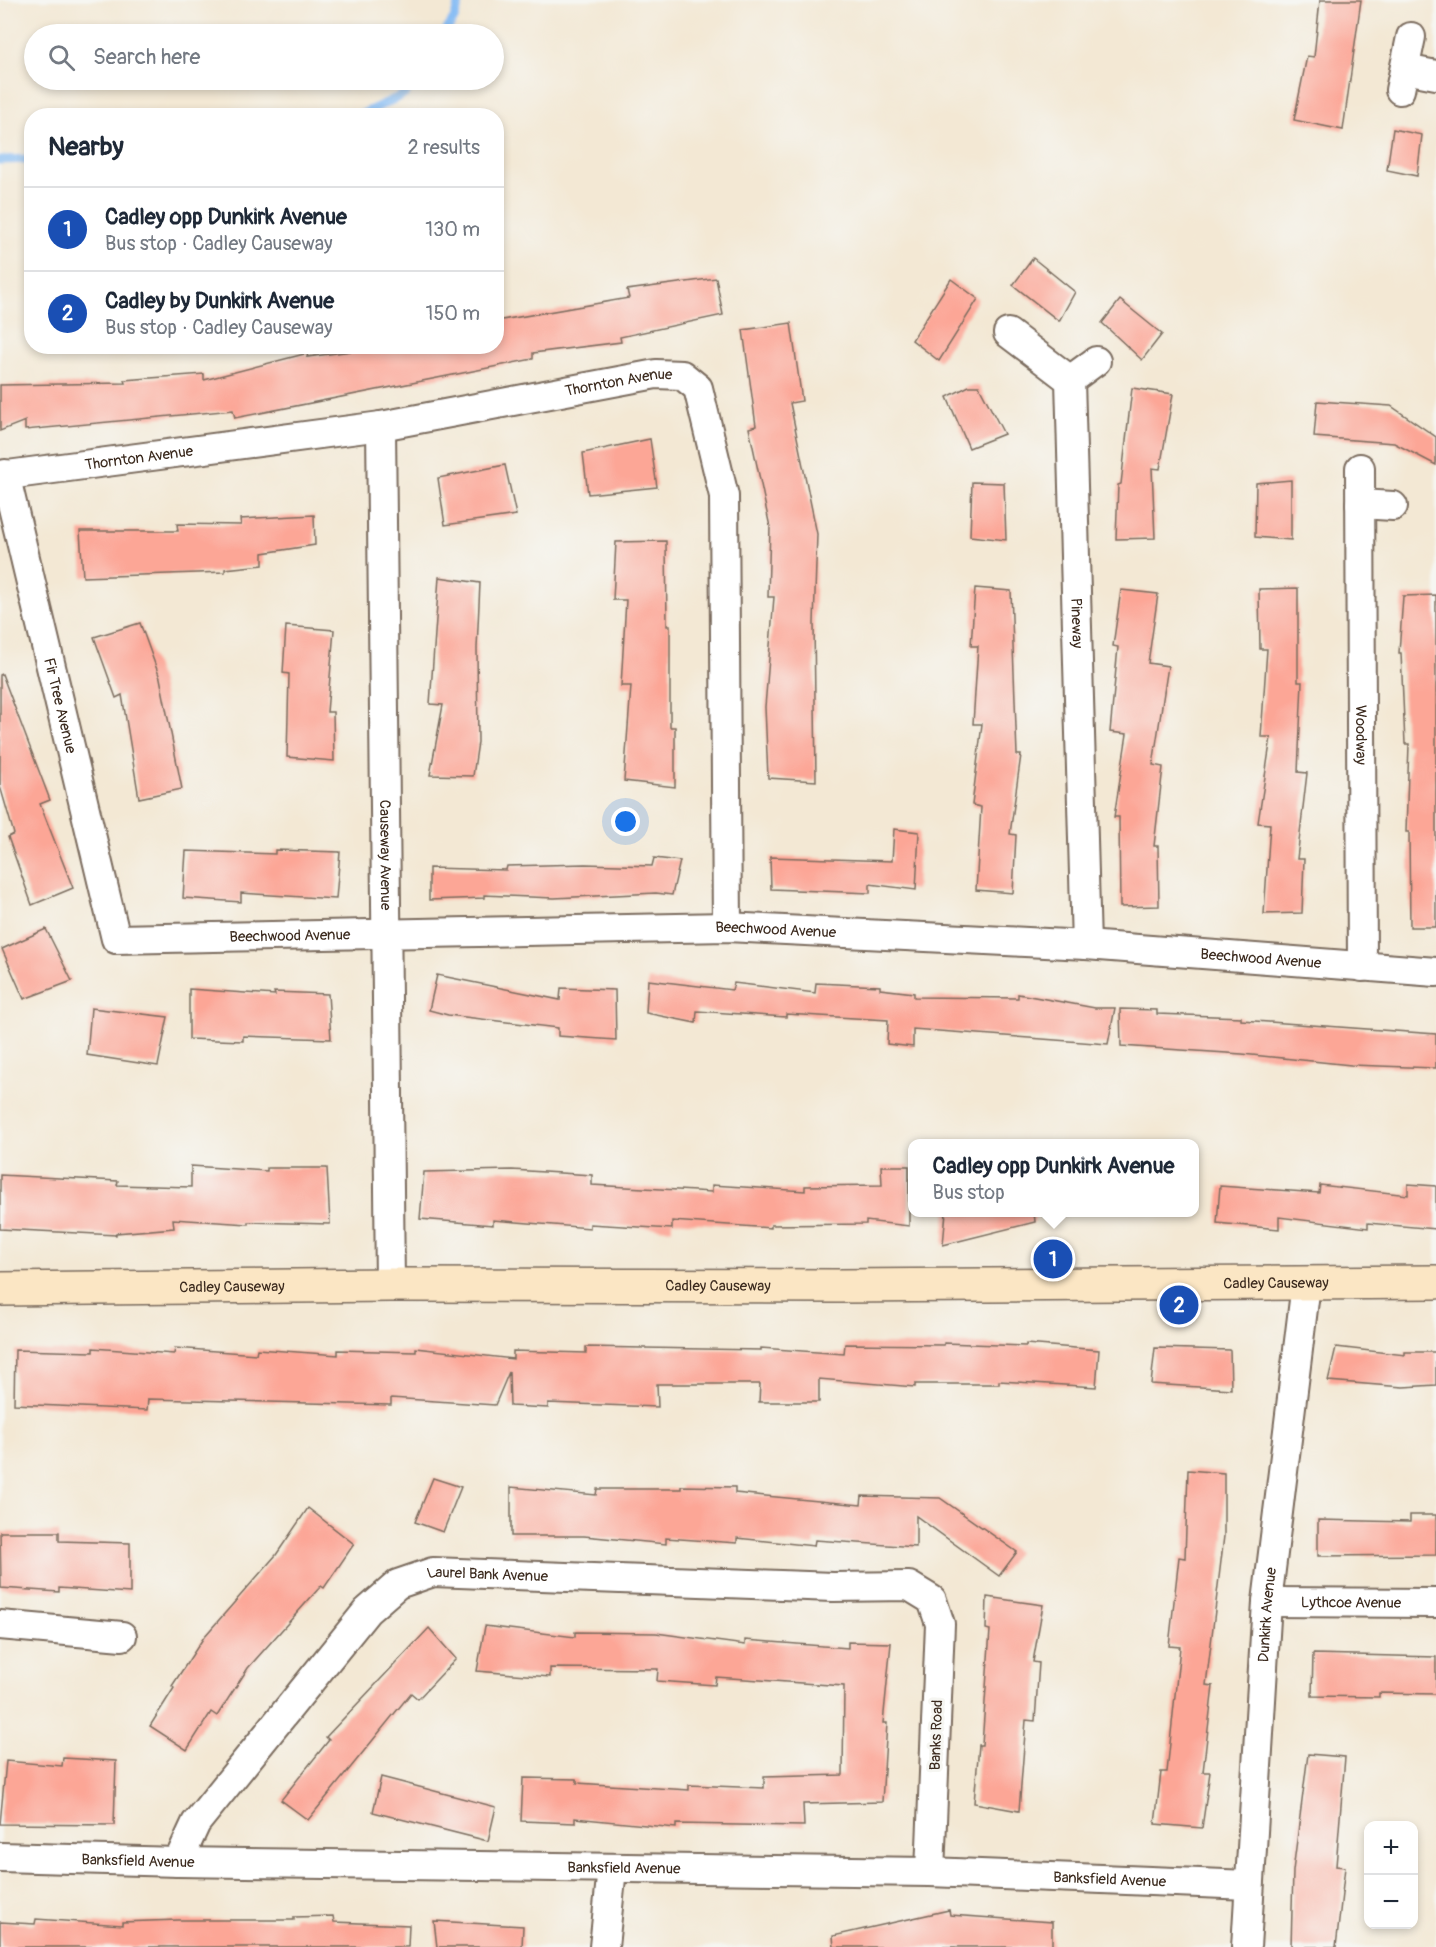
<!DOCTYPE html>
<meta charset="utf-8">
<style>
:root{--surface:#fff;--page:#f6f6f7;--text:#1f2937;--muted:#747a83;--line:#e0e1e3;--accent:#d1495b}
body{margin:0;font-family:Pangolin,sans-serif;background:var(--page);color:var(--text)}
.controls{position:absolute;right:18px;bottom:18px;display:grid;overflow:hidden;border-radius:12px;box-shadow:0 3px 9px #0003}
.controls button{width:54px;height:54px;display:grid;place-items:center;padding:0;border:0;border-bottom:2px solid var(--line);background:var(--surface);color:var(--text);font:30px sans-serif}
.you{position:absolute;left:626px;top:822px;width:21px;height:21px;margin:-15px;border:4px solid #fff;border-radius:50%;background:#1a73e8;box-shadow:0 0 0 9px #1a73e833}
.badge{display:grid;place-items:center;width:39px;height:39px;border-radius:50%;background:var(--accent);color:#fff;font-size:20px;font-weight:700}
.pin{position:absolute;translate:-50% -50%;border:3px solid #fff;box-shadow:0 2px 6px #0006}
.popup{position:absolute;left:908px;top:1139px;width:291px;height:78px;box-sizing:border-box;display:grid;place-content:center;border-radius:12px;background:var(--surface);filter:drop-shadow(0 2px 4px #0005);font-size:20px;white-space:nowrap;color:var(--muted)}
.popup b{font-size:22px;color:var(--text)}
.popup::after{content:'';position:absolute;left:50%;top:100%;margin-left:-12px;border:12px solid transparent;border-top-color:var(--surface)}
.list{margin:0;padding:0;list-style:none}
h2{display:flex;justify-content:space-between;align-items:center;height:78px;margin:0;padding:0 24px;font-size:26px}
h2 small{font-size:20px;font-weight:400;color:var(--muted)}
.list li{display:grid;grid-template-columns:39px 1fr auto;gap:18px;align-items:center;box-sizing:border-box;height:84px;padding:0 24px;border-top:2px solid var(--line)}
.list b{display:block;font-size:22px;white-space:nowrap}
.list p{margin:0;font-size:20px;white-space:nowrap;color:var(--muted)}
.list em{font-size:20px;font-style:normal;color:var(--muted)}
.icon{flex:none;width:33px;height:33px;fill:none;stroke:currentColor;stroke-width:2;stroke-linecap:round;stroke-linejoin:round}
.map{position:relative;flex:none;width:1436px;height:1947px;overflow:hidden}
.search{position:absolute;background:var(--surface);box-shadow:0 3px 9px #0003;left:24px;top:24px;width:480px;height:66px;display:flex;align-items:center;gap:15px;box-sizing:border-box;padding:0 21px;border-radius:33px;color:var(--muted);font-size:22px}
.panel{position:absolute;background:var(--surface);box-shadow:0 3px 9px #0003;left:24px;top:108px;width:480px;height:246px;border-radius:24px}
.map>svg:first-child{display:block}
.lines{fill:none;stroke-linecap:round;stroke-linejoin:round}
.stream{stroke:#84bbf4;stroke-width:9}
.building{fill:#fca696}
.street-casing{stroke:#7b6c5e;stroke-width:32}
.secondary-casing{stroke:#7b6c5e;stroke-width:36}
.street{stroke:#fff;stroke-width:28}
.secondary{stroke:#fbe6c4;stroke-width:33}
.labels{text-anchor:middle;stroke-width:6;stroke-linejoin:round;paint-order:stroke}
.street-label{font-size:15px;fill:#3b2a1e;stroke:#f6f6f2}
</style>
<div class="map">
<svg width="1436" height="1947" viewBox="0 0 1436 1947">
<rect width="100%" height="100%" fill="#f6f6f2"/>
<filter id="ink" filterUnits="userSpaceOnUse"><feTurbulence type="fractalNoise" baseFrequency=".0167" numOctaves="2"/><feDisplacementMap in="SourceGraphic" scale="12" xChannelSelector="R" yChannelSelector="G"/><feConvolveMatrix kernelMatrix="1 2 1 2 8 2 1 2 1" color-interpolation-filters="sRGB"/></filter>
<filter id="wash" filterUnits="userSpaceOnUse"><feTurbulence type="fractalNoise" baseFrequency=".008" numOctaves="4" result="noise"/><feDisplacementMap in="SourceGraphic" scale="24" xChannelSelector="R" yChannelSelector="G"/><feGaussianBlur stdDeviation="1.35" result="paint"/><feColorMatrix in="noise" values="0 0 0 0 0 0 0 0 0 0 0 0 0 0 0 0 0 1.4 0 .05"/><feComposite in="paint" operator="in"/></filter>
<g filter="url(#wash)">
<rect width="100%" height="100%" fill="#f3e8d4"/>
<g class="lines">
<g class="stream">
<polyline points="444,34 454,19 460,0"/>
<polyline points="358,116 405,94 414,80"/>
<polyline points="0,160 32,159"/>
</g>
</g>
<g id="blocks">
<g class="building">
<polygon points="1320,0 1361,0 1343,130 1294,120 1307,56 1314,57"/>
<polygon points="1393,129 1422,135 1417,176 1387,170"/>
<polygon points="1033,258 1075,292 1059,321 1013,285"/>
<polygon points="716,278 723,315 620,337 621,342 533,353 533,359 235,418 233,410 25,430 25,421 0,431 0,385 125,383 124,380 204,374 204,380 308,353 307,357 388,346 496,346 496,321 629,298 627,290"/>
<polygon points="951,279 978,299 939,361 912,340"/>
<polygon points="1120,300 1162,334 1142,360 1102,323"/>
<polygon points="791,323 802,401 790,403 817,534 814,623 816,781 768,778 765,707 774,597 768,597 770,527 749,428 756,426 743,330"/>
<polygon points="969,386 979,386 1004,434 969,448 947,397"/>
<polygon points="1132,388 1173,394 1160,469 1152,468 1155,538 1116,539 1118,485 1121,484"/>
<polygon points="1317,401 1391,406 1436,437 1436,465 1394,443 1314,437"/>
<polygon points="650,439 657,487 588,494 583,453"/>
<polygon points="505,465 516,515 445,525 438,478"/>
<polygon points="1291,480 1291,540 1255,537 1256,483"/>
<polygon points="972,482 1004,483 1006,540 970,536"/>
<polygon points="314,515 315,545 263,553 263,565 225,569 225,572 83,577 80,531 178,531 177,524 241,525 240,519"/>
<polygon points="666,541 667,626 670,626 670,727 675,727 675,787 624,781 631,686 621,686 626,600 613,600 616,542"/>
<polygon points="439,577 480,583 477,648 478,742 473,776 430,775 443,705 430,704"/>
<polygon points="975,588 1011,591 1017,755 1021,755 1010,834 1016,835 1013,893 976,890 981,807 972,805 982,724 973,724 978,646 971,646"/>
<polygon points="1298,588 1298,682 1302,682 1298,772 1307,773 1297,859 1304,859 1302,913 1264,914 1270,824 1258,823 1271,737 1261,737 1267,649 1260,649 1259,589"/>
<polygon points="1121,590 1158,594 1148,663 1168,666 1153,765 1163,767 1154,846 1158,846 1159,906 1120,907 1119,817 1114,817 1127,734 1110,732 1118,647 1113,646"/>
<polygon points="1436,595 1436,927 1410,927 1409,832 1406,832 1409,744 1405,744 1401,653 1399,653 1403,596"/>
<polygon points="140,623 160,678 182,789 139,798 122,695 116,698 94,637"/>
<polygon points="286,626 334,630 327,712 333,712 334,761 287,757 289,674 283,673"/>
<polygon points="2,674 50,800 40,804 73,888 32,905 8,837 14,834 0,786 0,675"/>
<polygon points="894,829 919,832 916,890 870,884 870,893 771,889 770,857 892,861"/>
<polygon points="275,850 340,852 336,899 241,893 241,902 183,898 186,851 275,854"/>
<polygon points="654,858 680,861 672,895 656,893 554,898 484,895 484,898 429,900 429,868 506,870 507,866 585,864 652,866"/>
<polygon points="46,929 72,981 24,999 2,949"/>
<polygon points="437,975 560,1000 561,988 615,990 616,1040 558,1036 558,1028 448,1015 429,1010"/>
<polygon points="648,980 732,990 734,983 815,993 816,983 880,986 880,989 914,993 914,997 1018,998 1018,994 1095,1008 1115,1008 1108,1044 913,1029 913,1047 887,1044 888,1020 786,1014 786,1017 697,1011 696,1023 646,1013"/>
<polygon points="189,989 275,995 274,992 328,994 331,1039 243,1036 243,1041 189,1039"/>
<polygon points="91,1008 168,1017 158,1066 87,1055"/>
<polygon points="1120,1009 1157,1010 1157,1014 1241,1017 1241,1020 1436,1034 1436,1068 1351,1065 1242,1054 1121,1046"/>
<polygon points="191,1166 267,1171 267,1168 327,1168 330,1224 248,1222 248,1224 173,1219 174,1228 116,1233 116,1235 0,1229 0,1175 118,1181 117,1185 191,1187"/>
<polygon points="881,1166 909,1166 909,1226 866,1221 866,1224 771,1225 771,1228 672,1221 672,1229 590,1224 590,1228 493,1220 493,1225 420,1219 424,1172 512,1170 592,1175 592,1185 712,1192 712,1185 805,1191 805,1186 882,1185"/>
<polygon points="1408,1184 1436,1186 1436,1229 1368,1223 1368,1228 1279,1217 1279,1229 1217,1223 1220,1186 1319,1193 1320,1185 1408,1195"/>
<polygon points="946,1212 1034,1212 1035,1222 943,1245"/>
<polygon points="944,1343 1026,1346 1026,1344 1099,1350 1096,1387 999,1381 999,1384 915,1384 915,1387 819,1379 819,1402 759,1402 760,1384 657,1384 658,1407 548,1403 548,1408 510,1406 509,1372 495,1405 391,1398 391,1405 148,1399 147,1410 14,1404 15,1350 93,1352 93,1348 174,1354 175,1348 256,1354 257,1349 338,1355 338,1350 416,1352 416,1348 513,1359 513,1351 586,1353 586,1347 761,1350 761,1348 844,1354 845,1344 944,1345"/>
<polygon points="1336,1347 1405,1355 1405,1352 1436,1352 1436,1385 1403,1387 1328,1381"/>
<polygon points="1155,1348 1230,1350 1231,1389 1151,1384"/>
<polygon points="1188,1470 1224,1473 1224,1536 1206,1685 1213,1686 1203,1772 1210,1772 1202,1828 1155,1824 1161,1772 1167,1772 1180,1647 1169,1646 1179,1557 1185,1558"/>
<polygon points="433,1478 461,1487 443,1532 415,1522"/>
<polygon points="681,1486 735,1487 735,1493 861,1505 862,1496 940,1498 1017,1552 999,1576 916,1516 916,1547 815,1540 814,1546 737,1538 737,1543 666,1538 666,1544 584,1536 511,1536 511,1487 596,1495 597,1489 681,1489"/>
<polygon points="308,1508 354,1544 324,1588 321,1586 248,1668 217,1716 211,1712 187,1750 150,1726 174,1688 172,1686 204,1637 276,1555"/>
<polygon points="1410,1515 1436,1515 1436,1555 1318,1556 1318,1520 1410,1522"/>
<polygon points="0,1532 59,1532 59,1541 130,1543 130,1593 59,1588 59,1592 1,1588"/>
<polygon points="987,1597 1043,1605 1033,1662 1039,1663 1035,1721 1026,1720 1019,1811 974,1803 979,1745 982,1745 990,1630 986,1629"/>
<polygon points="485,1626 575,1637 575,1632 656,1633 745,1645 745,1640 848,1648 848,1642 891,1643 883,1723 887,1723 882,1802 803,1804 804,1826 676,1824 676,1828 575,1818 575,1823 521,1821 523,1778 577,1779 577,1783 689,1790 689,1785 764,1788 764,1777 843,1775 844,1686 716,1677 715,1685 657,1681 658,1669 550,1668 550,1677 477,1671"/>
<polygon points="429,1628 456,1659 418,1699 411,1693 308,1820 281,1800 329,1740 326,1737"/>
<polygon points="1313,1654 1436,1657 1436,1694 1379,1693 1379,1697 1312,1696"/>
<polygon points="1308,1754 1345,1757 1336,1866 1345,1867 1336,1947 1291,1947 1293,1871"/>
<polygon points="63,1758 116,1761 114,1825 0,1824 6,1761 62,1766"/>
<polygon points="381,1777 496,1807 488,1841 373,1812"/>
<polygon points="949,1910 950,1915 1052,1922 1052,1947 834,1947 833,1936"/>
<polygon points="333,1916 334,1922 409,1925 408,1947 0,1947 0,1922 35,1924 36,1919 122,1925 122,1922 178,1920 294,1920 294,1917"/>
<polygon points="434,1921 523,1926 522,1947 437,1947"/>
</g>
</g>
</g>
<g filter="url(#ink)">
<use href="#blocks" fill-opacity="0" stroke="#7b6c5e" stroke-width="1.5"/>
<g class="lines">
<g class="street-casing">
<g id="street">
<polyline points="1405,69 1436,75"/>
<polyline points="1400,90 1411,37"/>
<path id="s1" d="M1008,333L1070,380L1086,945"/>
<polyline points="1070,380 1096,361"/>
<path id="s2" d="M381,426L390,1285"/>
<path id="s3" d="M1360,468L1362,967"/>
<path id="s4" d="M5,474L116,939L727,927L1086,945L1436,972"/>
<path id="s5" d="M0,476L381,426L656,374L682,375L698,388L724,496L727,927"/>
<polyline points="1360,504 1393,506"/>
<path id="s6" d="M1267,1602L1436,1603"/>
<polyline points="0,1625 122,1636"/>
<path id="s7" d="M0,1857L178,1862L930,1872L1249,1885"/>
<path id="s8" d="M178,1862L196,1823L367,1611L398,1584L433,1572L833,1587L909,1586L932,1600L940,1624L930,1872"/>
<polyline points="604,1947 612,1868"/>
<path id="s9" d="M1246,1947L1267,1602L1306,1284"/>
</g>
</g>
<g class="secondary-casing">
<g id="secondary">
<path id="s10" d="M0,1289L390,1285L839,1286L1436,1282"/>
</g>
</g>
<use href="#street" class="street"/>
<use href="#secondary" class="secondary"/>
</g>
</g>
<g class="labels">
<g class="street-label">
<text dy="5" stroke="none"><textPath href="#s5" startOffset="626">Thornton Avenue</textPath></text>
<text dy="5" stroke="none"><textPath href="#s5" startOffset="140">Thornton Avenue</textPath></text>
<text dy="5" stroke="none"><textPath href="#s1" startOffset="321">Pineway</textPath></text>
<text dy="5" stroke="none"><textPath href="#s4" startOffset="238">Fir Tree Avenue</textPath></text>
<text dy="5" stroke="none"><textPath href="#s3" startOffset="267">Woodway</textPath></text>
<text dy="5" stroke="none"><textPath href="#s2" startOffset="429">Causeway Avenue</textPath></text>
<text dy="5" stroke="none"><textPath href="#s4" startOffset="1138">Beechwood Avenue</textPath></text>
<text dy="5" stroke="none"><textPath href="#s4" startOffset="652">Beechwood Avenue</textPath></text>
<text dy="5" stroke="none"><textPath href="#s4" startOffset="1624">Beechwood Avenue</textPath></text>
<text dy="5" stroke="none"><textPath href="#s10" startOffset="1276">Cadley Causeway</textPath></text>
<text dy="5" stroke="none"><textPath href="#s10" startOffset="718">Cadley Causeway</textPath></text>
<text dy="5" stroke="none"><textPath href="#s10" startOffset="232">Cadley Causeway</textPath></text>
<text dy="5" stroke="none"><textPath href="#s8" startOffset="448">Laurel Bank Avenue</textPath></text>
<text dy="5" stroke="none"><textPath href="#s6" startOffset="84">Lythcoe Avenue</textPath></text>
<text dy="5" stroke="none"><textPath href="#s9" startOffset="333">Dunkirk Avenue</textPath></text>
<text transform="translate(936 1735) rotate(-88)" y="5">Banks Road</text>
<text dy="5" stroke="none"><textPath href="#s7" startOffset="138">Banksfield Avenue</textPath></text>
<text dy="5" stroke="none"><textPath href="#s7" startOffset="624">Banksfield Avenue</textPath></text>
<text dy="5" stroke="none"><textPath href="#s7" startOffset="1110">Banksfield Avenue</textPath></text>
</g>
</g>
</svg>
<div class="controls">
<button>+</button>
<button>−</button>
</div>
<div class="you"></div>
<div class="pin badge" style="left:1053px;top:1259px;background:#1a4fb4">1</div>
<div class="popup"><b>Cadley opp Dunkirk Avenue</b>Bus stop</div>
<div class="pin badge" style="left:1179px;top:1305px;background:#1a4fb4">2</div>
<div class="search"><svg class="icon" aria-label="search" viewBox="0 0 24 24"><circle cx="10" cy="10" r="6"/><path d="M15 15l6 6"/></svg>Search here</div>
<section class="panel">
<h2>Nearby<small>2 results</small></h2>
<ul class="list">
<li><span class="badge" style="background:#1a4fb4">1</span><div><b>Cadley opp Dunkirk Avenue</b><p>Bus stop · Cadley Causeway</p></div><em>130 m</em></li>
<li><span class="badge" style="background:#1a4fb4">2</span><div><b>Cadley by Dunkirk Avenue</b><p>Bus stop · Cadley Causeway</p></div><em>150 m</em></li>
</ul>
</section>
</div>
